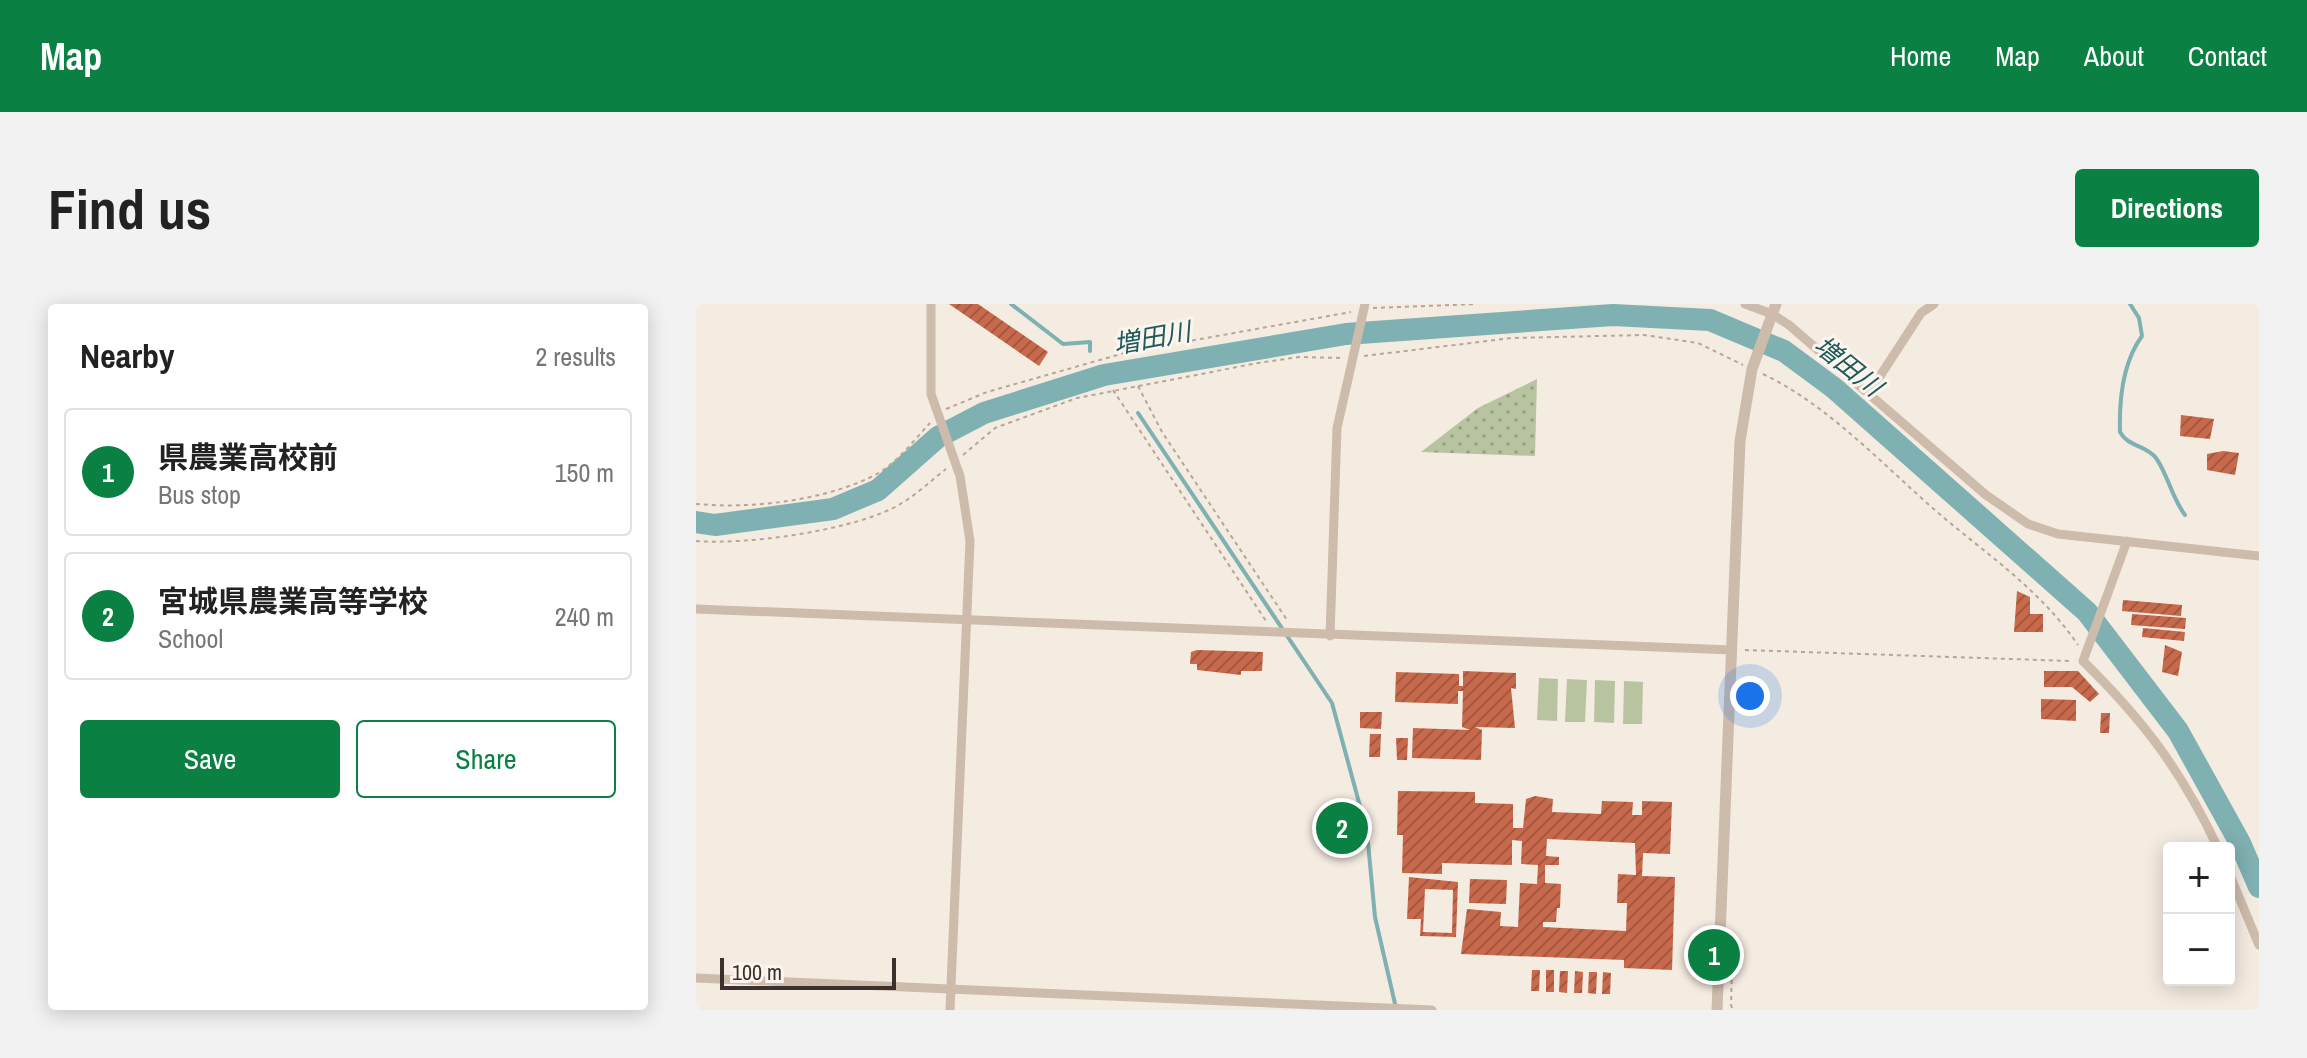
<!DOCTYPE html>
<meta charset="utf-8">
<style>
:root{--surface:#fff;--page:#f2f2f2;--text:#222;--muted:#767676;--line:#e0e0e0;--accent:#0b8043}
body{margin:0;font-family:"Archivo Narrow","Noto Sans JP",sans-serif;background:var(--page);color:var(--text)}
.controls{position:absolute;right:24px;bottom:24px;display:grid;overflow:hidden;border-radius:8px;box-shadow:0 4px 20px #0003}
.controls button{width:72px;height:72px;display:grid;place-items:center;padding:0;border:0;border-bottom:2px solid var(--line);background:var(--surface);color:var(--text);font:40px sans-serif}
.scale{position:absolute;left:24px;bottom:20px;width:176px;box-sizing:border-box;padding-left:8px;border:4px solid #3b302b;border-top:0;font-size:22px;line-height:28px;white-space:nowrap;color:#3b302b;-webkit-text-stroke:6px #fbf5ee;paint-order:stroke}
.you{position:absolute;left:1054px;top:392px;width:28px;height:28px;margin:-20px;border:6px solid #fff;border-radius:50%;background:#1a73e8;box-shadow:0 0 0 12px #1a73e833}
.badge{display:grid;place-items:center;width:52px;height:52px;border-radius:50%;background:var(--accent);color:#fff;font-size:26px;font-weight:700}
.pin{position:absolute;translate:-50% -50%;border:4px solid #fff;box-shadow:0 2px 8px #0006}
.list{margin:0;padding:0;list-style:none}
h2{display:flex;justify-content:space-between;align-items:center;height:104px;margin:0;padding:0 32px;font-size:34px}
h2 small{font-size:26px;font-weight:400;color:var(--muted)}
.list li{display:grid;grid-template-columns:52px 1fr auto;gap:24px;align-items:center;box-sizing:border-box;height:128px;margin:0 16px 16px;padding:0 16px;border:2px solid var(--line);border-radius:8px}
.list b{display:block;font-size:30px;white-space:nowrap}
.list p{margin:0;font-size:26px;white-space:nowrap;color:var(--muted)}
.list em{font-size:26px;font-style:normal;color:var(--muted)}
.actions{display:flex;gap:16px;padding:24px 32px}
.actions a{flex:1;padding:18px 0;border:2px solid var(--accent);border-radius:8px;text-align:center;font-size:28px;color:var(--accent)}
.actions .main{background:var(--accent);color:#fff}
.map{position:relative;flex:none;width:1563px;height:706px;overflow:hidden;border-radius:8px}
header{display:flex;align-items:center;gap:48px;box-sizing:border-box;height:112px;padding:0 40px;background:var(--accent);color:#fff}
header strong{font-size:38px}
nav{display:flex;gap:44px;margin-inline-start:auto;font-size:28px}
.intro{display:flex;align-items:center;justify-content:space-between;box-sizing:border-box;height:192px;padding:0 48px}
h1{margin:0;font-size:56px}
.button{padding:20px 36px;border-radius:8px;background:var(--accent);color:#fff;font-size:28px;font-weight:700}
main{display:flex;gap:48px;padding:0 48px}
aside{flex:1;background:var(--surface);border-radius:8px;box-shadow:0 4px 20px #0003}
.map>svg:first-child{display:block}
.grass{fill:url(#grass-dots)}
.park{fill:#b8c4a0}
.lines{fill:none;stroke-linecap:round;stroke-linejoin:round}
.stream{stroke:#7fb0b2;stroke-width:4}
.river{stroke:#7fb0b2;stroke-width:22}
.building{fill:url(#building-hatch);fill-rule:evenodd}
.path{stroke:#b9a596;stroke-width:2;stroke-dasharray:4 4;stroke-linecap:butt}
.minor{stroke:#cdbbac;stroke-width:9}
.tertiary{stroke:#cdbbac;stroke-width:11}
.labels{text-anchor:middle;stroke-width:6;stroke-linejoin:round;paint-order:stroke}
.water-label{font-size:26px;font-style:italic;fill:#1f5a5e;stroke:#fbf5ee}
</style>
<header>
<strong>Map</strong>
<nav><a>Home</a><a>Map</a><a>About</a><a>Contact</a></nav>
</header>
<div class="intro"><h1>Find us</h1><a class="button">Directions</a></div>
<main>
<aside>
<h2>Nearby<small>2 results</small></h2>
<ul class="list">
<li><span class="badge">1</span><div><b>県農業高校前</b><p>Bus stop</p></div><em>150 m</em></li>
<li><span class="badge">2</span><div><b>宮城県農業高等学校</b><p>School</p></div><em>240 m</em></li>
</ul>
<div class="actions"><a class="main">Save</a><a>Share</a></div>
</aside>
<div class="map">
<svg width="1563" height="706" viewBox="0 0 1563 706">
<defs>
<pattern id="grass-dots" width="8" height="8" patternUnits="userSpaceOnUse" patternTransform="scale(2)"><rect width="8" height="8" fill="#b8c4a0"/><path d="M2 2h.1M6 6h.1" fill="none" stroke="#97a083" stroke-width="1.8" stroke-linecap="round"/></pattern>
<pattern id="building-hatch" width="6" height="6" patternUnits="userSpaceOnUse" patternTransform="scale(2)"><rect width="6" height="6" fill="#c8694b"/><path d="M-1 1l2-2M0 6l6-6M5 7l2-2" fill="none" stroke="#a4573f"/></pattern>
</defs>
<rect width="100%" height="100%" fill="#f4ebe1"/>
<polygon class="grass" points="841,75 839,152 725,148 782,104"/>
<g class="park">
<polygon points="843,374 862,375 861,417 841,416"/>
<polygon points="871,375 891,376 889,418 869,418"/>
<polygon points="899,376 919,377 918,419 898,418"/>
<polygon points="928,377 947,378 946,420 927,420"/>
</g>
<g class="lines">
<g class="stream">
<polyline points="315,0 367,40 394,38 394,47"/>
<path d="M1434,0L1443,14L1446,32C1427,58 1423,96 1424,128C1432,143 1450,141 1460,154C1472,171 1476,194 1489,211"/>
<polyline points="442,109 636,399 671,528 679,613 700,704"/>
</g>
<polyline class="river" points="0,218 19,221 137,205 182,186 242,133 288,109 408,71 650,30 917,11 1014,16 1088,47 1138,84 1391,308 1482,427 1544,539 1563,583"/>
</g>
<g class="building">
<polygon points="253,0 282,0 352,48 343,62"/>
<polygon points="1485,111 1518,115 1514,135 1484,132"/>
<polygon points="1527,147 1543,149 1539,171 1511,166 1511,150"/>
<polygon points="1321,287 1334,293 1334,310 1347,310 1347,328 1318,328"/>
<polygon points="1427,296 1486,301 1485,312 1426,307"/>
<polygon points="1436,310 1490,314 1489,325 1435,321"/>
<polygon points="1447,324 1489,328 1488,337 1446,333"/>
<polygon points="1469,341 1486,348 1482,372 1466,368"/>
<polygon points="501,346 567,348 566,367 545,367 545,371 501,366 501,360 494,360 495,348"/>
<polygon points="767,367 820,369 820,385 815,384 819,424 779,423 786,426 785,456 716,454 717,424 774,426 766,423 767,387 762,387 762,400 699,398 700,368 763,370 763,382 767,382"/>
<polygon points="1348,367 1382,367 1403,390 1394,398 1376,383 1348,383"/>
<polygon points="1345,395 1380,396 1380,417 1345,415"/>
<polygon points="664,408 686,408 685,425 664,424"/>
<polygon points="1405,409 1414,409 1413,429 1404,429"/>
<polygon points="674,430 685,430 684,453 673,453"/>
<polygon points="700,434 712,434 711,456 701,456"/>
<path d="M702,487L779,488V499L817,500V524H827L830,495L839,492L857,495L856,508L905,510L906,497L937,498L936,511H946V497L976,498L974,550L947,549L946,572L979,573L976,666L928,664V656L765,650L771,605L805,608L804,622L822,623L824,579L841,580L842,561L825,560L826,537L816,536V561L746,559V570L706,569L707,531H701ZM851,535L939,539L940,571L922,570L921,599H931L930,627L847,623V618H860L861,604H864L865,580L849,579V561H863V553L850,552Z"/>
<path d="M713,573L762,578L760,633L724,632L725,615H711ZM729,585L757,586L756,629L727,628Z"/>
<polygon points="774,575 811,576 810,600 773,599"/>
<polygon points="836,666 844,666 843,687 835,687"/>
<rect x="850" y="666" width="8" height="22"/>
<polygon points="864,667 872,667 871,689 863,688"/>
<polygon points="879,667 887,668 886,689 878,689"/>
<polygon points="893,668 901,668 900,690 892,689"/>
<polygon points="907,668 915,669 914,690 906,690"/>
</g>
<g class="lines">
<g class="path">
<polyline points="677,4 781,0"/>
<polyline points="668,52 816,34 948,31 1002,39 1047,61"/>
<path d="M1067,70C1132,101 1186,160 1240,207C1291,251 1343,284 1382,341"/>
<polyline points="442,82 466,128 591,316"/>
<polyline points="417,86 570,317"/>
<polyline points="250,105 291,88 432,48 655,8"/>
<polyline points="267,151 299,124 381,94 562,59 603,53 646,54"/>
<path d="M0,200C55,205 125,197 175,173C199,162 216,138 234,119"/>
<path d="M0,237C51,241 149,227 195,205C216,195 232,179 250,165"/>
<polyline points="1049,346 1374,357"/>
<polyline points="1037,628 1035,701 1037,706"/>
</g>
<g class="minor">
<polyline points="235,0 235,90 264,172 274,237 254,706"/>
<polyline points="1049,0 1076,10 1093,21 1290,191 1332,220 1362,230 1563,252"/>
<polyline points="1173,89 1225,9 1238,0"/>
<path d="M1431,237L1387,357C1448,417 1485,466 1522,544"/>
<polyline points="0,305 1036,346"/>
<polyline points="634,332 641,124 669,0"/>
<polyline points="1533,569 1563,641"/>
<polyline points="0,674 736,706"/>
</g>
<polyline class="tertiary" points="1021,706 1044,137 1056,65 1080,0"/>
</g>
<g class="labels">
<g class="water-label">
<text transform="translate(456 34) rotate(-10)" y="9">増田川</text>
<text transform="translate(1152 62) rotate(39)" y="9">増田川</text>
</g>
</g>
</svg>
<div class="controls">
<button>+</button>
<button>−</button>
</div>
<div class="scale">100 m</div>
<div class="you"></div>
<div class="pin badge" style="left:1018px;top:651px">1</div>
<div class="pin badge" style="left:646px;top:524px">2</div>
</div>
</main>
